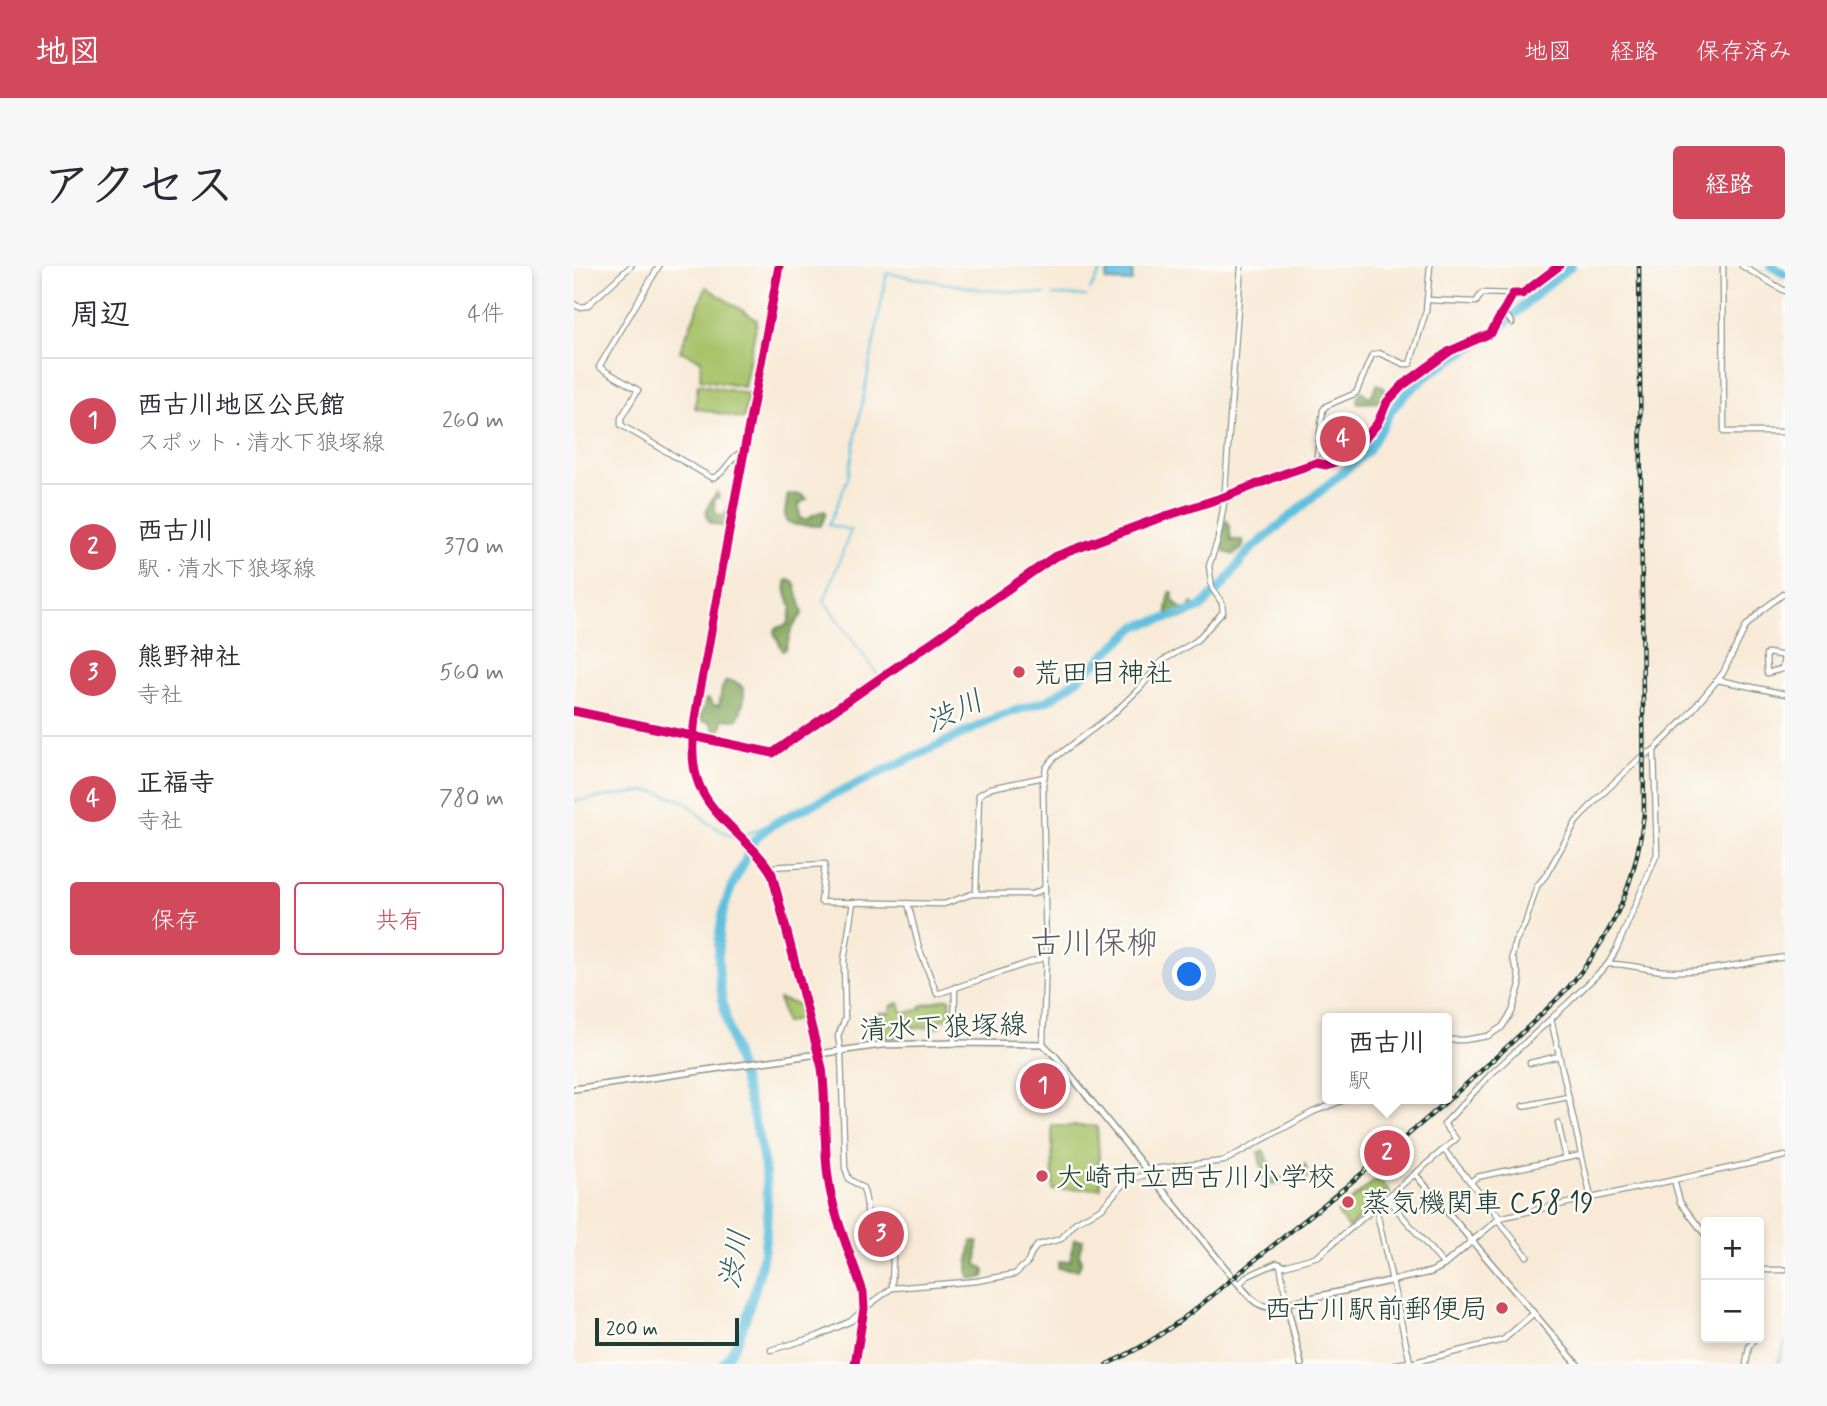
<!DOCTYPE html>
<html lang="ja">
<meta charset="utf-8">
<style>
:root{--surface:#fff;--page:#f7f7f7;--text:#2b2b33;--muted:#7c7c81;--line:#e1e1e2;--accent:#d1495b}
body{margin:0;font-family:Mynerve,"Klee One",sans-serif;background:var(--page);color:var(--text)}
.controls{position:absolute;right:21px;bottom:21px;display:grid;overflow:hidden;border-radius:7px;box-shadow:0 4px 10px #0003}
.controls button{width:63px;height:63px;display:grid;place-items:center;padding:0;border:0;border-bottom:2px solid var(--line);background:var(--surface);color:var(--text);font:35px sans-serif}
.scale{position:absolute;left:21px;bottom:18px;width:144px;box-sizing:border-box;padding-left:7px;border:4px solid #1f3d34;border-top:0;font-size:19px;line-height:24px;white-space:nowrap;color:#1f3d34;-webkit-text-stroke:5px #fdfcf7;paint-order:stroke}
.you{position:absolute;left:616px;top:709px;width:24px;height:24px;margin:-18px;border:5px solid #fff;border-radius:50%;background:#1a73e8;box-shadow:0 0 0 10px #1a73e833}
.badge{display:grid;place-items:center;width:46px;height:46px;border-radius:50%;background:var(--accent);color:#fff;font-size:23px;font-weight:700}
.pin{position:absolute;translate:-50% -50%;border:4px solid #fff;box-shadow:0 2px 7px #0006}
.popup{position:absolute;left:748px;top:747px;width:130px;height:91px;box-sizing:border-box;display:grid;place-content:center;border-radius:7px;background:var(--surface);filter:drop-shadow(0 2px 5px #0005);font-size:23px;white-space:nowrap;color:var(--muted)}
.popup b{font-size:26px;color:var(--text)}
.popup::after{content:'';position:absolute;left:50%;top:100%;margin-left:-14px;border:14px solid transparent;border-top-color:var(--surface)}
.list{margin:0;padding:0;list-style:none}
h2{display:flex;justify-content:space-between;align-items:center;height:91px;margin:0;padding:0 28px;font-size:30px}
h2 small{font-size:23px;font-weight:400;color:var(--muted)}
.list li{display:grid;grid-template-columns:46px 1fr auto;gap:21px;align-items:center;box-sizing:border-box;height:126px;padding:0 28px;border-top:2px solid var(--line)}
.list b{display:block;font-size:26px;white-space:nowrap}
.list p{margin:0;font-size:23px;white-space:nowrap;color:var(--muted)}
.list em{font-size:23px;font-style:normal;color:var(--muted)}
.actions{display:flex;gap:14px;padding:21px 28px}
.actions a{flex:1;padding:16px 0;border:2px solid var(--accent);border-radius:7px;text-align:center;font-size:24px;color:var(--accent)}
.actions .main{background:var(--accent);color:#fff}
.map{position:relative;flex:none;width:1211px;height:1098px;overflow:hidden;border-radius:7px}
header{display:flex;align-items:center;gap:42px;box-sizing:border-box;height:98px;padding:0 35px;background:var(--accent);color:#fff}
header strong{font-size:33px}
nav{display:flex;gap:38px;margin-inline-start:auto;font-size:24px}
.intro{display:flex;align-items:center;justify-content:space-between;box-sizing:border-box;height:168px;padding:0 42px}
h1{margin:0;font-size:49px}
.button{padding:18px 32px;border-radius:7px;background:var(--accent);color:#fff;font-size:24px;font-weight:700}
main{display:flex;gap:42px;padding:0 42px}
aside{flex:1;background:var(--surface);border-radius:7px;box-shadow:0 4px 10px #0003}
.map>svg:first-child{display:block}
.green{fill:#a8c36a;stroke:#64804f;stroke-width:2}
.forest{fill:#86a95e;stroke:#527349;stroke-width:2}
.water{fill:#61c0df;stroke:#407e8a;stroke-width:2}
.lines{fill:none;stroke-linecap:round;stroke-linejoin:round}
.stream{stroke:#61c0df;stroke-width:2}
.river{stroke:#61c0df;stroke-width:9}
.minor-casing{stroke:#8c9486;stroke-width:7}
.tertiary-casing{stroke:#8c9486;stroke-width:8}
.secondary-casing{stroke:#8c9486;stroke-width:8}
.minor{stroke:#fff;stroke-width:4.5}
.tertiary{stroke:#fff;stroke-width:5}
.secondary{stroke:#fff;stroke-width:5}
.rail-casing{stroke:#1f3d34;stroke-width:4.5}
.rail{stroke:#fdfcf7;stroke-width:2;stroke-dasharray:5;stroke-linecap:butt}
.cycleway-casing{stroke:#fdfcf7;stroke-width:13}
.cycleway{stroke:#d6006c;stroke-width:9}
.poi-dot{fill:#d1495b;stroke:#fdfcf7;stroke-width:2.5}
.labels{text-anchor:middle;stroke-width:5;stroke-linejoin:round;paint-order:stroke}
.poi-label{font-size:28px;fill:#1f3d34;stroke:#fdfcf7;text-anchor:start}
.street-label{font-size:28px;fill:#1f3d34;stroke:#fdfcf7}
.water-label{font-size:30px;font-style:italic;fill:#305e5f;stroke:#fdfcf7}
.quarter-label{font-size:32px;fill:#5f5a65;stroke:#fdfcf7}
</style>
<header>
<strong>地図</strong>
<nav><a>地図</a><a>経路</a><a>保存済み</a></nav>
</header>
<div class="intro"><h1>アクセス</h1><a class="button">経路</a></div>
<main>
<aside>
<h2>周辺<small>4件</small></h2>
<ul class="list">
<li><span class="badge">1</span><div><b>西古川地区公民館</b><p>スポット · 清水下狼塚線</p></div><em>260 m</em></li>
<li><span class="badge">2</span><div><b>西古川</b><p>駅 · 清水下狼塚線</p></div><em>370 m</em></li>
<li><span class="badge">3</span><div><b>熊野神社</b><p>寺社</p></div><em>560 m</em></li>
<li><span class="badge">4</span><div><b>正福寺</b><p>寺社</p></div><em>780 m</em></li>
</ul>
<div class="actions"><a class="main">保存</a><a>共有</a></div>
</aside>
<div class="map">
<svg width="1211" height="1098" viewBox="0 0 1211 1098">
<rect width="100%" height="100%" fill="#fdfcf7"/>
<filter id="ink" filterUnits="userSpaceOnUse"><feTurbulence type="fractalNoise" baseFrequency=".0143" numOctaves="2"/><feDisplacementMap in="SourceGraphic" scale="14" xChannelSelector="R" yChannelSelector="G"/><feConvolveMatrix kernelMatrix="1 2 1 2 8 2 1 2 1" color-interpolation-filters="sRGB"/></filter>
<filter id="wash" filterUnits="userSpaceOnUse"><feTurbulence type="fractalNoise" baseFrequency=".00686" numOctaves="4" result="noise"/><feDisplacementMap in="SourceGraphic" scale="28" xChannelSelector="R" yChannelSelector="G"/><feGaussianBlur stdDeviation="1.57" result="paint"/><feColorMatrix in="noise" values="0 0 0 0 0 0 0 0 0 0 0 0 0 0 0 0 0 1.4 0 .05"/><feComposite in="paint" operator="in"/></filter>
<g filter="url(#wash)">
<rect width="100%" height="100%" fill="#f8ead7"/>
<g class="green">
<polygon points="132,21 183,54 170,121 126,113 127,94 106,85"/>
<polygon points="124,118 174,128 170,153 121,142"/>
<polygon points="751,155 758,155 757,176 771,177 771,185 750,184"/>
<polygon points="373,732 376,733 377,753 367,753 366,761 321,762 322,772 306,773 303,747 317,746 317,740 325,737 328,746 332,747 347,743 347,740"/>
<polygon points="205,733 226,739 229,752 211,757"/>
<polygon points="478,860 523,860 527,922 479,924"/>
<polygon points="804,912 816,927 774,962 763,946"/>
</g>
<g class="forest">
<path d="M804,118L809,121L816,129C807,140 796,135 783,137L784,129L788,125L793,130H797Z"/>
<path d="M143,226L145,231L140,234L142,249L152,248L153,242L156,240L158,242L156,259L152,261L137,257C127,246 136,237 143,226Z"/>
<polygon points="214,228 228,229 233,233 225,238 226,253 235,253 238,249 250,245 252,247 247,260 222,259 212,255 211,246"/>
<path d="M652,254L655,258L657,274H669C671,282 665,285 659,289L651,286L647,273Z"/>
<path d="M213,314L219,315L221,319L229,347L218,362L212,383L209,385L200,367L202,362L214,359L218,341C214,333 209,325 213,314Z"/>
<path d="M596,326H599V334L607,343H614L618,337L623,340L622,345C615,352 602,356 594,350L593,342Z"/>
<path d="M152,415C177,415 171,435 164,452L161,454L148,453V460L145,467L141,466L136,456L128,455L127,450L132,433H135L138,439L145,440L148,422Z"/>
<polygon points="689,885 692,888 700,913 724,909 731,898 734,911 694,919 690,913 684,886"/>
<polygon points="500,973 509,974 505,986 507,997 504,1004 484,1002 484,996 496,995"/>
<polygon points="398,975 404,975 403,999 408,1001 411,1005 410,1011 403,1013 395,1012 394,1000"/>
</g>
<polygon class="water" points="538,0 559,0 558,16 532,15 532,11"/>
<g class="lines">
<g class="stream">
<polyline points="516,24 530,0"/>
<polyline points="479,29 512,30"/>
<polyline points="303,408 250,335 277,264 255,259 274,212 313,7 410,24 471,28"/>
<polyline points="0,535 74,525 86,527 112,536 134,557 162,573 205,554"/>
<polyline points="1204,1098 1211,1077"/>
</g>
<g class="river">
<polyline points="1197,0 1211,8"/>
<path d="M148,1098C164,1081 170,1058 177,1036C191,995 197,949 191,905C177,807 109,696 168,601C172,593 175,585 179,577C189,561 211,552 227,544L428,449L475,434L504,413L563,360L612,347L627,341L649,319L674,286L794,185L817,145L830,129L857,107L924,64L968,23L997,0"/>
</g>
</g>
</g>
<g filter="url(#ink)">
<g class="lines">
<g class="minor-casing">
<g id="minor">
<path d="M85,0L25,101L64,124L47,152V159L138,212C153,208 155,189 171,185"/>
<path d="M205,0C182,127 156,254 134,382C128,421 111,475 123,513C135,552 178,573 198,608L248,802C253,838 249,875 254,911C259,950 277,989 289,1026L290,1043L281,1098"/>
<polyline points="1149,0 1150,166 1211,166"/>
<polyline points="1168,0 1211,25"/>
<polyline points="853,34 902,36 908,27 939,28"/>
<polyline points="0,38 5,41 13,40 57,0"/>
<polyline points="929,45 938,57"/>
<polyline points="742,197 749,144 752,140 782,127 798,89 805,87 830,98 836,98 852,45 856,0"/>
<polyline points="1210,390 1208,403 1193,407 1192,389 1194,387 1211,390"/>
<polyline points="1144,414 1211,428"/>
<polyline points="0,445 199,487 480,291 577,255 650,231 712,207 742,197 752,199 775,191 803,158 813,136 829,119 876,85 917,67 939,28 948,28 985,0"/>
<polyline points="195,601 251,598 247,636 370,638 398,628 459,628 471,622"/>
<polyline points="402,628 405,529 417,522 470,511"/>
<path d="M279,636L270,695L271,753L264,770L267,789L271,902L275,913L289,922C302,961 277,958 319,990L318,1022"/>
<polyline points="334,637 345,682 363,728 472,691"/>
<path d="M1034,698C1055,697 1074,705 1095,705C1134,707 1173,696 1211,691"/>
<polyline points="977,753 1017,932"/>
<polyline points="872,774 890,774 914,770 928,761 938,746 946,719 944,707 938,691 941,676 951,658 963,620 972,609 1002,556 1022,534 1066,492 1080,484 1112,452 1149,407 1172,360 1188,344 1211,327"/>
<polyline points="380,777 381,721"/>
<polyline points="469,778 472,691 469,518 472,502 479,493 539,448 566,422 588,395 622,375 649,346 648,337 638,322 635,300 644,273 650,237 667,0"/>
<polyline points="956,797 985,790"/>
<polyline points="949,840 994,831"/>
<polyline points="984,857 992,892"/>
<polyline points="870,884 926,952"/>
<polyline points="1100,914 1106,936 1132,970"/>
<polyline points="896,916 903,911 1007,889"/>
<polyline points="813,932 870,999"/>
<polyline points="802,942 836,1096 822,1098"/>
<polyline points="924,954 953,990"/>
<polyline points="898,975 926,952 934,950 1211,890"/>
<polyline points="706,998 713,1038"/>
<polyline points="1185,1004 1211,1004"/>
<polyline points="665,1018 674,1010 703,997 710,1000 744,990 882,873 870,858 917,808 993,738 1034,698 1043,682 1083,588 1080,484"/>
<polyline points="197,1084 244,1070 277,1055 290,1043 318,1022 403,1015 441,1008 454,996 458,986 464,979 487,973 502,956 528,942 552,915 571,909 572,905 578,903 650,895 739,846 773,833"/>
<polyline points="837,1097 929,1074 959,1048"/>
<polyline points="1172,1098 1175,1081 1181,1072"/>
</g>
</g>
<g class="tertiary-casing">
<polyline id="tertiary" points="713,1038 727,1098"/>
</g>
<g class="secondary-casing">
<g id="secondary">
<path d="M0,823L307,779L380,777L469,778L482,791L660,1013C671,1024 678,1039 695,1041L857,1006L870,999L898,975"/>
<polyline points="841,908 1003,1098"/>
</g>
</g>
<use href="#minor" class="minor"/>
<use href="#tertiary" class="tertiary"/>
<use href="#secondary" class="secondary"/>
<g class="rail-casing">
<path id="rail" d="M533,1098C596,1071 644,1023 697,981C799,900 900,816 993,723C1039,669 1062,618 1070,547L1065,0"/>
</g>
<use href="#rail" class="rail"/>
<g class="cycleway-casing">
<g id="cycleway">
<path d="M205,0C182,127 156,254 134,382C128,421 111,475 123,513C135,552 178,573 198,608L248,802C253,838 249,875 254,911C259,950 277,989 289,1026L290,1043L281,1098"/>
<polyline points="0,445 199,487 480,291 577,255 650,231 712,207 742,197 752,199 775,191 803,158 813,136 829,119 876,85 917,67 939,28 948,28 985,0"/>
</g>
</g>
<use href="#cycleway" class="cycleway"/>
</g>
</g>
<g class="poi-dot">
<circle cx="445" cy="406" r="7"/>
<circle cx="468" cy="910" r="7"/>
<circle cx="774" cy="936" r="7"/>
<circle cx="928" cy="1042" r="7"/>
</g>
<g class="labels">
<g class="poi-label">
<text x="459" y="416">荒田目神社</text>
<text x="482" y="920">大崎市立西古川小学校</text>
<text x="788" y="946">蒸気機関車 C58 19</text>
<text x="914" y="1052" text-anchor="end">西古川駅前郵便局</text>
</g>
<g class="street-label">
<text transform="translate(369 760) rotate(-2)" y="10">清水下狼塚線</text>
</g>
<g class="water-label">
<text transform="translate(380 445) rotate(-25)" y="10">渋川</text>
<text transform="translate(160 993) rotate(-79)" y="10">渋川</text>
</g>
<g class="quarter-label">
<text x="520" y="687">古川保柳</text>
</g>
</g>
</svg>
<div class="controls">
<button>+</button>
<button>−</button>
</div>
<div class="scale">200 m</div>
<div class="you"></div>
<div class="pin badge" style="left:469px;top:820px">1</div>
<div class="pin badge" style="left:813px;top:887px">2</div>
<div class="popup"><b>西古川</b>駅</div>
<div class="pin badge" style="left:307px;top:968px">3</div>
<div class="pin badge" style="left:769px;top:173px">4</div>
</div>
</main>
